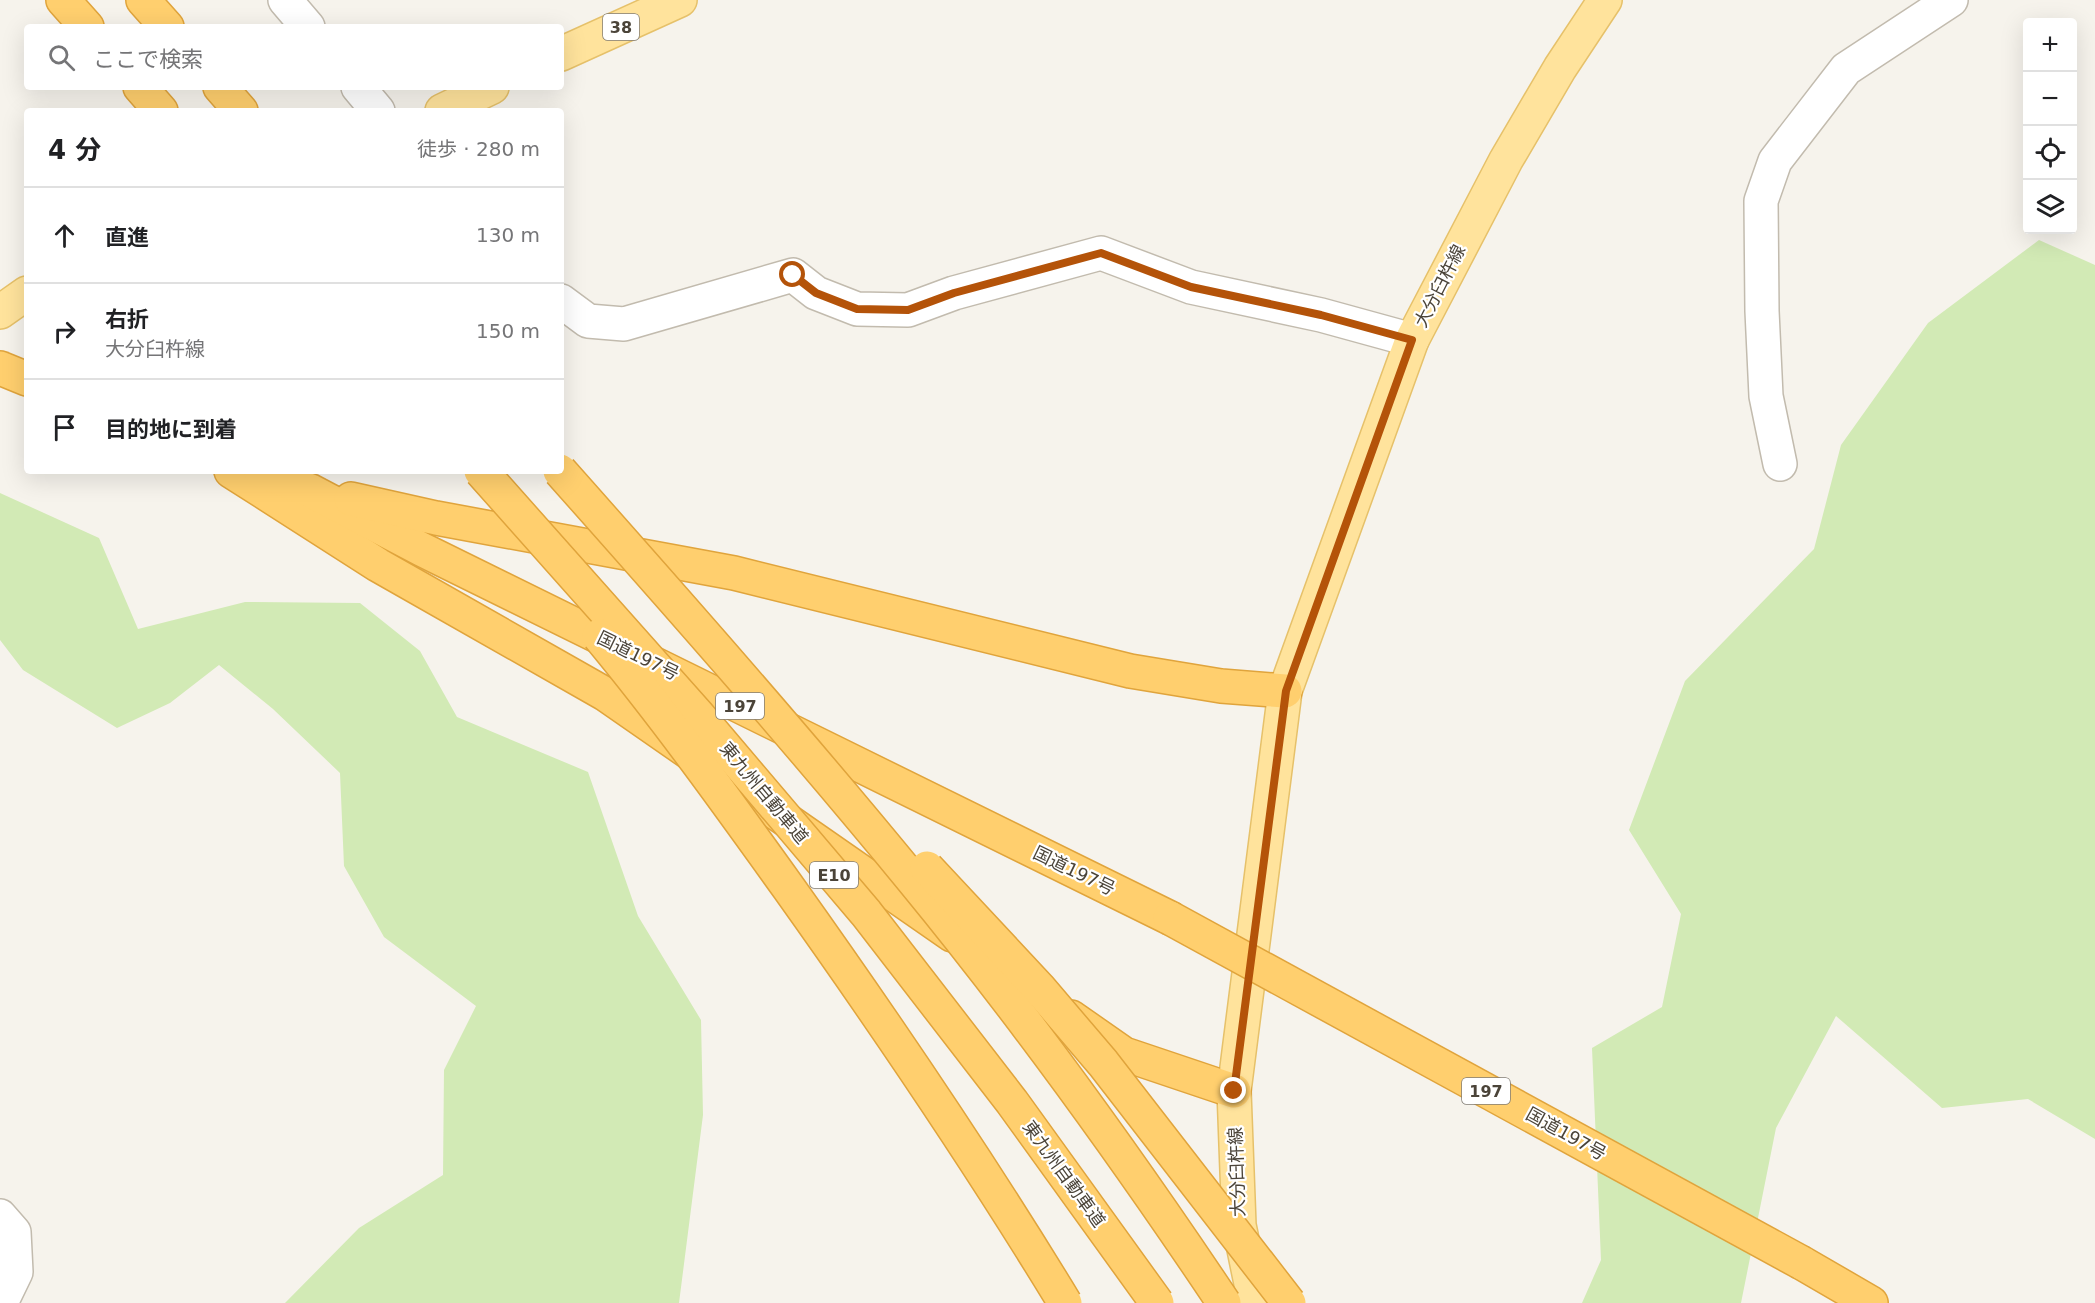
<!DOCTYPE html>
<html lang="ja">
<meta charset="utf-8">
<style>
:root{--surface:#fff;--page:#f2f2f2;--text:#202124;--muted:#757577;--line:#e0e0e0}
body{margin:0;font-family:"DejaVu Sans","Noto Sans JP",sans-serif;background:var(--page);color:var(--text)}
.controls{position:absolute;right:18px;top:18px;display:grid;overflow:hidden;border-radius:6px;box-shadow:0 6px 24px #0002}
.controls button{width:54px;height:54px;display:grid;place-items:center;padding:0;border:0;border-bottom:2px solid var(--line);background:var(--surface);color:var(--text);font:30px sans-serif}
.stop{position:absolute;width:18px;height:18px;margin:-14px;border:4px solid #b45309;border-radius:50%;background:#fff}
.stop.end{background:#b45309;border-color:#fff;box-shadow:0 2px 6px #0008}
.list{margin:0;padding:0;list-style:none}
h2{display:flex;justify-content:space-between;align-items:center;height:78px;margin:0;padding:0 24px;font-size:26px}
h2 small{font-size:20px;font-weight:400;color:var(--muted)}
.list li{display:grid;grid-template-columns:39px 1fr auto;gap:18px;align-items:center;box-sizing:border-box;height:96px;padding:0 24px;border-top:2px solid var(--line)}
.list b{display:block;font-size:22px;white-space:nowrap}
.list p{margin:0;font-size:20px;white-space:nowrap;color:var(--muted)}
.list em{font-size:20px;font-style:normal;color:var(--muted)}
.icon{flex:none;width:33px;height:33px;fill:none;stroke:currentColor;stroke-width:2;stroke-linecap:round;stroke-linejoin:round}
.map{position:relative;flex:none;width:2095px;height:1303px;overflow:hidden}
.search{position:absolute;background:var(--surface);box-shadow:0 6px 24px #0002;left:24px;top:24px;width:540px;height:66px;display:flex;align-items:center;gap:15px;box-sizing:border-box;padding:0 21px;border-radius:6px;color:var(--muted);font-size:22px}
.panel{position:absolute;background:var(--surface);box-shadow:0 6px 24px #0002;left:24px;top:108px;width:540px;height:366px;border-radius:6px}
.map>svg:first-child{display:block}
.green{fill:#d2eab5}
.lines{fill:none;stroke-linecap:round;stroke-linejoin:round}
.minor-casing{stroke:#c2bbae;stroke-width:36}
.major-casing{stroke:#e6c16a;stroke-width:36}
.highway-casing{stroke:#e0a43c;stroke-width:36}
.minor{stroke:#fff;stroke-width:33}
.major{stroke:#ffe39c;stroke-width:33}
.highway{stroke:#ffcf6e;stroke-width:33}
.highway-bridge-casing{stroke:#e0a43c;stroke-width:36;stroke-linecap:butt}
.highway-bridge{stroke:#ffcf6e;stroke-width:33}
.route{stroke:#b45309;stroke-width:8}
.labels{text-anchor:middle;stroke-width:4.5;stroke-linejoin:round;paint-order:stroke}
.shield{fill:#fff;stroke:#817c74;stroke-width:1.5}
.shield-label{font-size:16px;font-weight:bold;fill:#4b4439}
.street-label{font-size:18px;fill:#4b4439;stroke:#fff}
</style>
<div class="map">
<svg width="2095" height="1303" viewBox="0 0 2095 1303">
<rect width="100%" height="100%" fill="#f6f3ec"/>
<g class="green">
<polygon points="2039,240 2095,265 2095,1139 2028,1099 1942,1108 1836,1016 1776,1128 1741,1303 1582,1303 1601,1260 1592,1048 1662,1007 1681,914 1629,830 1685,681 1814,549 1841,445 1928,323"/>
<polygon points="0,493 99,538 138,629 245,602 360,603 420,651 457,717 588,772 638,916 701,1020 703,1115 679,1303 285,1303 359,1228 443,1175 444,1070 476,1006 384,937 344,866 340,773 273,709 219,665 170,703 117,728 23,670 0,640"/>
</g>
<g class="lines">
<g class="minor-casing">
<g id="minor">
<polyline points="285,0 308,27"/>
<polyline points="358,87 378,111"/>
<polyline points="561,301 588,321 624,324 793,275 816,293 857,309 908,310 954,293 1101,253 1191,287 1321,315 1412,340"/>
<polyline points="1780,464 1766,396 1762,311 1761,201 1775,161 1846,69 1951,0"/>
<polyline points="0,1216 14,1232 16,1272 1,1303"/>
</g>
</g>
<g class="major-casing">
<g id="major">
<polyline points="561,54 680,0"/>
<polyline points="442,111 492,87"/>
<polyline points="0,312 27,293"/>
<polyline points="1255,1303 1239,1225 1234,1091 1285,691 1412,340 1506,160 1560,68 1605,0"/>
</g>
</g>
<g class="highway-casing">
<g id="highway">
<polyline points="63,0 87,27"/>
<polyline points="143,0 167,27"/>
<polyline points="140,87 161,111"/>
<polyline points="220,87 241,111"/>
<polyline points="0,368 27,379"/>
<polyline points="231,471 378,565 605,694 952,935"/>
<polyline points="261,471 311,491 421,549 1170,918"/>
<polyline points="351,499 436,518 734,573 1130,671 1221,686 1285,691"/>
<polyline points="1071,1017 1124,1054 1234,1091"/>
<polyline points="1802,1263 1871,1303"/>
</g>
</g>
<use href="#minor" class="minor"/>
<use href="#major" class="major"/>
<use href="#highway" class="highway"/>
<g class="highway-bridge-casing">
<g id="highway-bridge">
<polyline points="481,471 697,714 866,913 1012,1102 1157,1303"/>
<path d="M560,471C680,606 799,741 913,880C1024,1015 1127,1158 1224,1303"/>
<path d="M599,636C666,717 727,802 788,887C885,1023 978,1160 1065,1303"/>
<polyline points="927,868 1039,988 1103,1063 1289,1303"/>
<polyline points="1170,918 1802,1263"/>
</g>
</g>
<use href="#highway-bridge" class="highway-bridge"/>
</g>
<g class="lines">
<polyline class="route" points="793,275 816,293 857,309 908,310 954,293 1101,253 1191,287 1321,315 1412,340 1286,691 1234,1091"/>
</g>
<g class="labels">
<g class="shield">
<rect x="603" y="14" width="36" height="26" rx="4.5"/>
<rect x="716" y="693" width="48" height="26" rx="4.5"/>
<rect x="810" y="862" width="48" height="26" rx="4.5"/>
<rect x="1462" y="1078" width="48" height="26" rx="4.5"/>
</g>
<g class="shield-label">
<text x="621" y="33">38</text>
<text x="740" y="712">197</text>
<text x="834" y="881">E10</text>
<text x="1486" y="1097">197</text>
</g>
<g class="street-label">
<text transform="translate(1440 286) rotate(-63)" y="6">大分臼杵線</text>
<text transform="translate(638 656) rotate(26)" y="6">国道197号</text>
<text transform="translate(764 793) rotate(50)" y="6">東九州自動車道</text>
<text transform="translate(1074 871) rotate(26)" y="6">国道197号</text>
<text transform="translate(1566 1134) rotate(29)" y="6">国道197号</text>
<text transform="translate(1237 1172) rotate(-92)" y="6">大分臼杵線</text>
<text transform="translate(1064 1174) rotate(54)" y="6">東九州自動車道</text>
</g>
</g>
</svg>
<div class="controls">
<button>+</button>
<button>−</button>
<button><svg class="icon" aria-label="locate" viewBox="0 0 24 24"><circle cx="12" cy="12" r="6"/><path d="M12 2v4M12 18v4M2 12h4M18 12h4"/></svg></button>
<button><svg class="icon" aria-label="layers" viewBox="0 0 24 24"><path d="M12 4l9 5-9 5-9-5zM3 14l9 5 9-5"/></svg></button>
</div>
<div class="stop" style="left:793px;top:275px"></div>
<div class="stop end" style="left:1234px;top:1091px"></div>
<div class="search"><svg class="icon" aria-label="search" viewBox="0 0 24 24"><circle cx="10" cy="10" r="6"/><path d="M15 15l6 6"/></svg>ここで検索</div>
<section class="panel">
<h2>4 分<small>徒歩 · 280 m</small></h2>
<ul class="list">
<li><svg class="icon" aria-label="ahead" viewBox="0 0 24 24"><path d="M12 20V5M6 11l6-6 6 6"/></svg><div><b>直進</b></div><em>130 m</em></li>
<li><svg class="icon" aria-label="right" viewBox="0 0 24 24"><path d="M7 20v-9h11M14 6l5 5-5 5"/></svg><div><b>右折</b><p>大分臼杵線</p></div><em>150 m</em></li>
<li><svg class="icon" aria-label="arrive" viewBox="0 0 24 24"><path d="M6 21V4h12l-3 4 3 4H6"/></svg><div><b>目的地に到着</b></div></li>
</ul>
</section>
</div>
